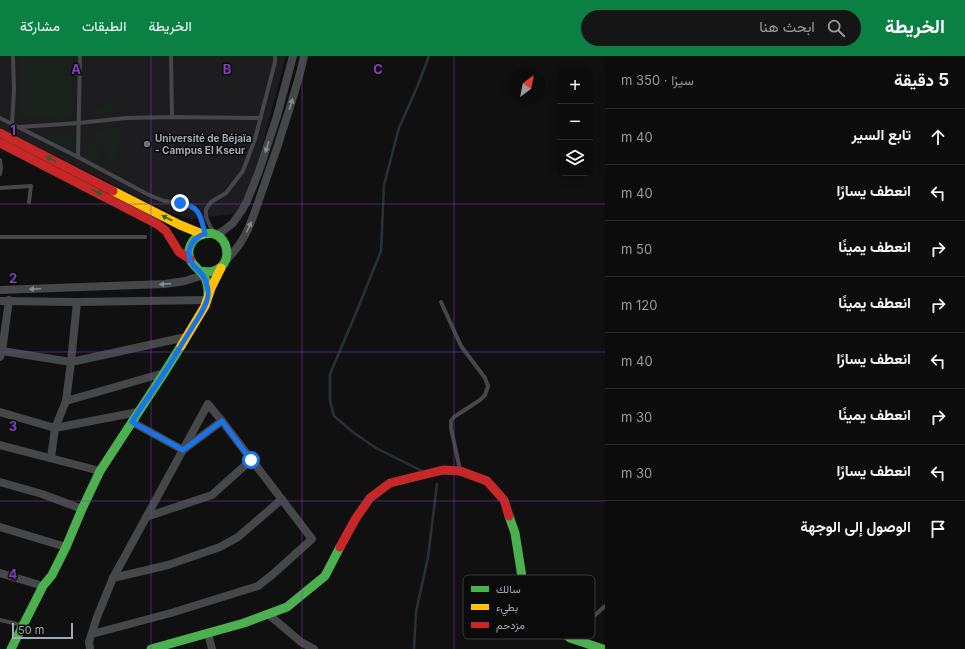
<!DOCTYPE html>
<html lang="ar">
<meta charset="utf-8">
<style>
:root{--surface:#0c0c0d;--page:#151516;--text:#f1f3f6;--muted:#9a9b9d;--line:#2c2c2e;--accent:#0b8043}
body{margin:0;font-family:Inter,Vazirmatn,sans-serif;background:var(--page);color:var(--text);direction:rtl}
.controls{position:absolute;right:12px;top:12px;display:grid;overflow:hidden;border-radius:8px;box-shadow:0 2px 10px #0003}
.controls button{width:36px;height:36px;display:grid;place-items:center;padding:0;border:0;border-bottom:1px solid var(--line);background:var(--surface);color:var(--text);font:20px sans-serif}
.compass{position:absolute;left:509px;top:12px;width:36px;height:36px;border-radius:50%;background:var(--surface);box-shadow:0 2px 10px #0003;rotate:32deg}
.scale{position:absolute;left:12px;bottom:10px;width:61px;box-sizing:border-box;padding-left:4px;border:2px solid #a1a9b2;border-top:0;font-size:11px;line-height:14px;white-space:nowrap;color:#a1a9b2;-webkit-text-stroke:3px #0b0b0c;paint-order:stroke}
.stop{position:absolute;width:12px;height:12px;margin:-9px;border:3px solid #1a73e8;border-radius:50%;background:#fff}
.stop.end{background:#1a73e8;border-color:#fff;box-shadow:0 1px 4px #0008}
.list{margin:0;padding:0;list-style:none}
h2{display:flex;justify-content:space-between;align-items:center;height:52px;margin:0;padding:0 16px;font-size:17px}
h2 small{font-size:13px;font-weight:400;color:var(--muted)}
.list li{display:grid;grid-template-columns:26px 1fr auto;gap:12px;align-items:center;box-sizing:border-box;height:56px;padding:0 16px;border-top:1px solid var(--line)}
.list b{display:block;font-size:15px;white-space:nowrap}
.list em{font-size:13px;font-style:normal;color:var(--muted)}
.icon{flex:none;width:22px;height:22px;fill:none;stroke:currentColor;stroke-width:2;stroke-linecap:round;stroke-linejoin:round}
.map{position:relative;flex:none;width:605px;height:593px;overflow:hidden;direction:ltr}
header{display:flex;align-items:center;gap:24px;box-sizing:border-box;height:56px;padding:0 20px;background:var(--accent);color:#fff}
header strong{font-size:19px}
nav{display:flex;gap:22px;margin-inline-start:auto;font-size:14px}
.search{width:280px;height:36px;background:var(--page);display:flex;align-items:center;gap:10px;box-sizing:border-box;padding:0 14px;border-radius:22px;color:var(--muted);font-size:15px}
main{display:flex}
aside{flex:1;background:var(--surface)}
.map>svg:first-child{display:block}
.built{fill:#1d1d1f}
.green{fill:#1a201b}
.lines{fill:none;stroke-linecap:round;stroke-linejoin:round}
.stream{stroke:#283235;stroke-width:2.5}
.lane{stroke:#454749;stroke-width:4}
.street{stroke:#454749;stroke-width:8}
.fast{stroke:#4caf50;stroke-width:9}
.slow{stroke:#ffc107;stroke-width:9}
.jam{stroke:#c62828;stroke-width:9}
.oneway{fill:#858c92}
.oneway2{fill:#2c5d2e}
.route{stroke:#1a73e8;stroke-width:5}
.grid{fill:none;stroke:#813fbd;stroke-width:1;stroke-opacity:0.55}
.poi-dot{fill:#6e737a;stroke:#0b0b0c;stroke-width:1.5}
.labels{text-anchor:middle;stroke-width:3;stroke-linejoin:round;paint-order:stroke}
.poi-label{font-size:10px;font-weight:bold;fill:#a1a9b2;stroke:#0b0b0c;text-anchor:start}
.key{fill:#0b0b0c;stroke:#383a3e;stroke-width:1}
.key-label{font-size:11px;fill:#a1a9b2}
.grid-label{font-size:13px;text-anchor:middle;font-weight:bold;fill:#813fbd;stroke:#0b0b0c;stroke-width:3;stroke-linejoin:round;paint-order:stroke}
</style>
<header>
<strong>الخريطة</strong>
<div class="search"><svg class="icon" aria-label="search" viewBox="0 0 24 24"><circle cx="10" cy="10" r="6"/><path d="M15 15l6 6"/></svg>ابحث هنا</div>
<nav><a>الخريطة</a><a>الطبقات</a><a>مشاركة</a></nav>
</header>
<main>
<aside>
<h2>5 دقيقة<small>سيرًا · 350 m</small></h2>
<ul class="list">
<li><svg class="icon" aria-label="ahead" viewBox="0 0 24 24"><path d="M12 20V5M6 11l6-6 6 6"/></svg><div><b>تابع السير</b></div><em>40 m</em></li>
<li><svg class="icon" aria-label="left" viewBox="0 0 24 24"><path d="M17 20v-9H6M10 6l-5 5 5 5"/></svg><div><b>انعطف يسارًا</b></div><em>40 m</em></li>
<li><svg class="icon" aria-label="right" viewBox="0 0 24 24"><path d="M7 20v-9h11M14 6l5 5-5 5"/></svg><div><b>انعطف يمينًا</b></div><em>50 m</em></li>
<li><svg class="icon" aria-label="right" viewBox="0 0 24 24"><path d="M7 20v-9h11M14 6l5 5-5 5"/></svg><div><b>انعطف يمينًا</b></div><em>120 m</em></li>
<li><svg class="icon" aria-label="left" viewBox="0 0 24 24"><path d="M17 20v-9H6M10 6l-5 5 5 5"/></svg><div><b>انعطف يسارًا</b></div><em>40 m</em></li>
<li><svg class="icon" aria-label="right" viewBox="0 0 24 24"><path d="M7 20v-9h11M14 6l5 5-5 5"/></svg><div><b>انعطف يمينًا</b></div><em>30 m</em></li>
<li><svg class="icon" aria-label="left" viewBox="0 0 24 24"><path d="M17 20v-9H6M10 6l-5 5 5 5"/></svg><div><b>انعطف يسارًا</b></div><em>30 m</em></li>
<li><svg class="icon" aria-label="arrive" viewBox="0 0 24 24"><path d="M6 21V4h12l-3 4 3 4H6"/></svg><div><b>الوصول إلى الوجهة</b></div></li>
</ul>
</aside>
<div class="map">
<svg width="605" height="593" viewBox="0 0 605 593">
<rect width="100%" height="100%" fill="#101011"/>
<polygon class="built" points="0,0 286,0 252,127 244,143 233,158 191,163 168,156 0,72"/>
<g class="green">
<polygon points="19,0 74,0 72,63 17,61"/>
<polygon points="111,42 113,56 90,59"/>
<polygon points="123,72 112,111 92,74"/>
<polygon points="85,75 109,113 84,101"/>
<polygon points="40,78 73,78 71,94"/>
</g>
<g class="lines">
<g class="stream">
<polyline points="422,415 376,392 354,377 334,360 330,345 330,318 356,257 381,195 384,129 399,72 418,29 429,0"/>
<polyline points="414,593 416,556 428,501 437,428"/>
</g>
<g class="lane">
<polyline points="171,0 172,61"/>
<polyline points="0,62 78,101 149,139 164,145 188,148 194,151 198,156 200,160 205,178"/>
<polyline points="12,68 14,34 13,0"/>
<polyline points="19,71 79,67 126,62 172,61 261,62"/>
<polyline points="78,101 80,0"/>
<polyline points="0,104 1,112 0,118"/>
<polyline points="0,132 31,130 29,146"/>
<polyline points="214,176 210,170 206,161 206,153 211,146 226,137 243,115 255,83 274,10 275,5 275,0"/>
<polyline points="0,181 145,181"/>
<polyline points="441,246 461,290 485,322 488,330 485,339 480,344 454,361 451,365 451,372 460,414"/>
<polyline points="0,564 21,569"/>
<polyline points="572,580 605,550"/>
</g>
<g class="street">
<polyline points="216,179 223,175 233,167 242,154 247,145 259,115 277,60 293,0"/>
<path d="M227,203C246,185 252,164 260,141C266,124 272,106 278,89C287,59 298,30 304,0"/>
<polyline points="0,234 165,228 185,225 203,219"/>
<polyline points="0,245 77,246 207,244"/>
<polyline points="2,295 71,306 186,281"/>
<polyline points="0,301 2,295 9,244"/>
<polyline points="66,345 164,317"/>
<polyline points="0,356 55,372 138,356"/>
<polyline points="132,366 183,394 222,365"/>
<polyline points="0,389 100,415"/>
<polyline points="51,402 55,372 66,345 71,306 77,246"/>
<polyline points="0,426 42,438 82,453"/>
<polyline points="146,461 212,439 251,404"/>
<polyline points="0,471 66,491"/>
<polyline points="0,517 43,530"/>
<polyline points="113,522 168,509 220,491 238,481 282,443"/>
<polyline points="268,558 301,586 314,593"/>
<polyline points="208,577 212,593"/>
<polyline points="90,593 89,586 97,561 113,522 208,348 222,365 312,483 272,519 258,530 171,557 92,578"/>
</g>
<g class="fast">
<path d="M200,215C203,215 206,216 209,216C239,213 228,166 199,180C194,182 190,188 189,194C188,208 197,210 204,220C207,225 208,232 208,238"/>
<polyline points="509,460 515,477 522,521 532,546 558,573 570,582 603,593"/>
<polyline points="11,593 43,530 52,519 66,491 82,453 100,415 164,317 181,290"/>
<polyline points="151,593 244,567 287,551 325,520 340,491"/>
</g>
<g class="slow">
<polyline points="113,135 180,169 202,178"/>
<polyline points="181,290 205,250 211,232 221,212"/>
</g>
<g class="jam">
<polyline points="0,77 113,135"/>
<polyline points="0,87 157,168 166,175 179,196 190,203"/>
<polyline points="340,491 356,462 370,442 390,427 443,414 460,415 487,425 504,444 509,460"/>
</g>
</g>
<defs><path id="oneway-solid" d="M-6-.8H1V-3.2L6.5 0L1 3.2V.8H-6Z"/></defs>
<g class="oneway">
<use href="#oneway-solid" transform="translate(291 48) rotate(-73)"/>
<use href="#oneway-solid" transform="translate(267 91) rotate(108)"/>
<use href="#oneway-solid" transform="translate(249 171) rotate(-66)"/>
<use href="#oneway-solid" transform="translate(165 228) rotate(176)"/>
<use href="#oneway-solid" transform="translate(35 233) rotate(178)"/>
</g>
<g class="oneway2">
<use href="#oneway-solid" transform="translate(51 103) rotate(-153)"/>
<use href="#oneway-solid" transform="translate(97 136) rotate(27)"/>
<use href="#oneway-solid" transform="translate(167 162) rotate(-153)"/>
</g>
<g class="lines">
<path class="route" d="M180,147C200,150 201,161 205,178C193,181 185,194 191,206C193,210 196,212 199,215C205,220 209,232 208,240C206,253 196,264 190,275C181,289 173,304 164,317C154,334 142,349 132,366L183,394L222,365L251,404"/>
</g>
<path class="grid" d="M151,0V593M302,0V593M454,0V593M0,148H605M0,296H605M0,445H605"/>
<circle class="poi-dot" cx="147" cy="88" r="4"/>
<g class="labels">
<g class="poi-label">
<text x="155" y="86">Université de Béjaïa<tspan x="155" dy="12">- Campus El Kseur</tspan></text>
</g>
</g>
<rect x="463" y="519" width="132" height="64" rx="6" class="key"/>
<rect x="471" y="530" width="18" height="6" fill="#4caf50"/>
<rect x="471" y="548" width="18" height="6" fill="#ffc107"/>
<rect x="471" y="566" width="18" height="6" fill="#c62828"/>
<g class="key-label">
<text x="496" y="537">سالك</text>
<text x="496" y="555">بطيء</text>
<text x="496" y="573">مزدحم</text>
</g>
<g class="grid-label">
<text x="76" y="18">A</text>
<text x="227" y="18">B</text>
<text x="378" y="18">C</text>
<text x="13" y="79">1</text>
<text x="13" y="227">2</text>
<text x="13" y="375">3</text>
<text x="13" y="523">4</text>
</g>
</svg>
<div class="controls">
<button>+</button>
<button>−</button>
<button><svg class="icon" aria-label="layers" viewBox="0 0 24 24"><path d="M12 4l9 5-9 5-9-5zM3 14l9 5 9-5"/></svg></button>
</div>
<svg class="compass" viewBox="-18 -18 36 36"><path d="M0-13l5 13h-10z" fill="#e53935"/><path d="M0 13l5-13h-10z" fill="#9a9b9d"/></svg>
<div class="scale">50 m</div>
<div class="stop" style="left:251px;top:404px"></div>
<div class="stop end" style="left:180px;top:147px"></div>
</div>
</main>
